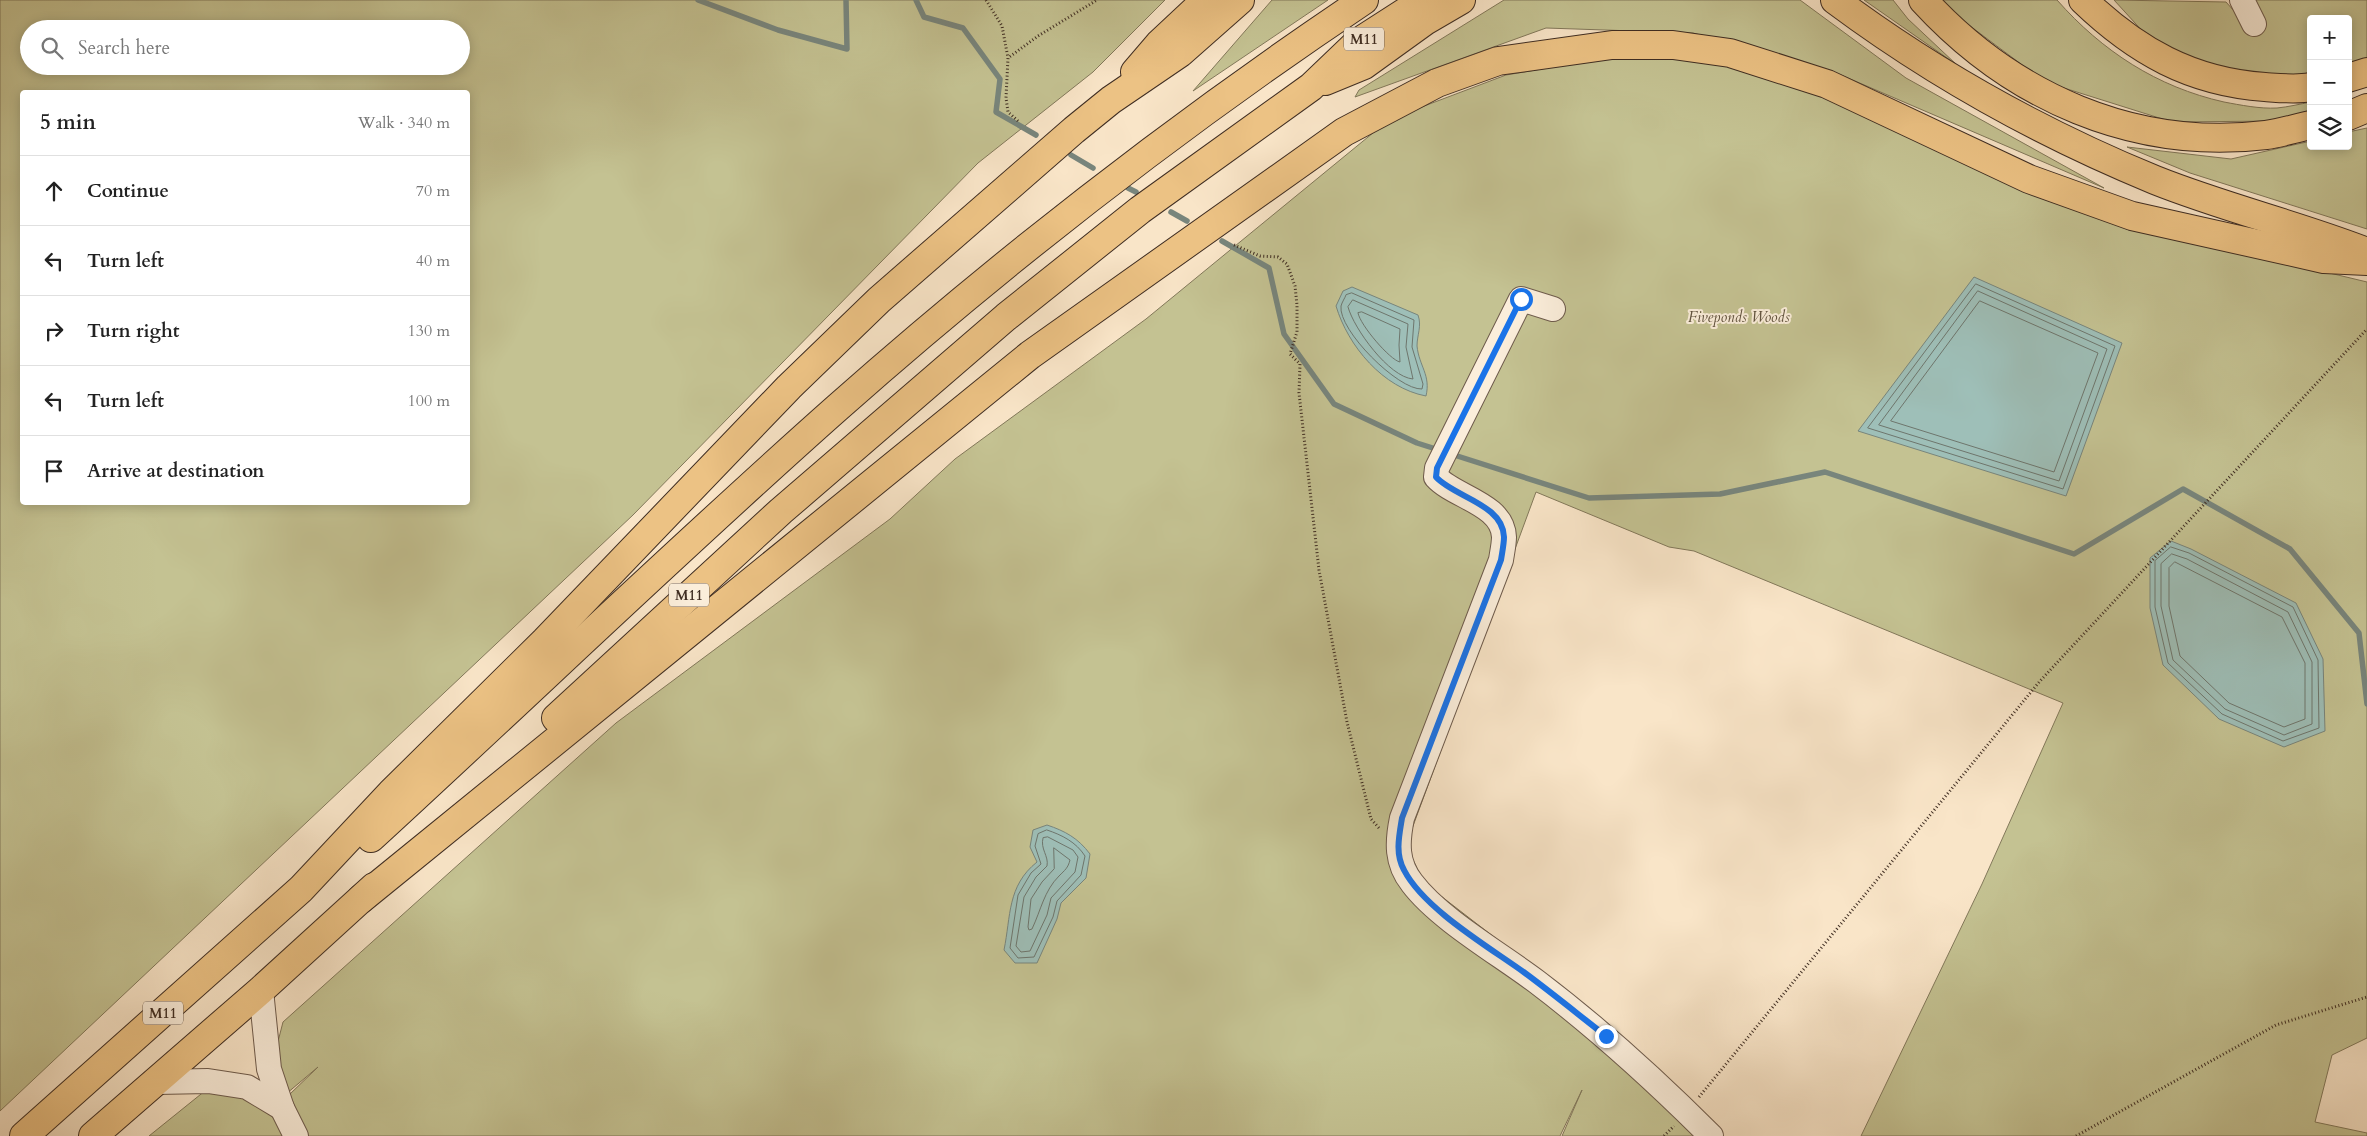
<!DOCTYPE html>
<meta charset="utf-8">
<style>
:root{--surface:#fff;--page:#f6f6f6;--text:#222;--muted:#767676;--line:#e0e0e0}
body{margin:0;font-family:Cardo,serif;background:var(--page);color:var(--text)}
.controls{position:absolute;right:15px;top:15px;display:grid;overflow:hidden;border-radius:5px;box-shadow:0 2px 12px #0003}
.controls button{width:45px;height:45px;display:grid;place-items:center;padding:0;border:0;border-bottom:1px solid var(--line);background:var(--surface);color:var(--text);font:25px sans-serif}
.stop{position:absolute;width:15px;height:15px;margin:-11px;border:4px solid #1a73e8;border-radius:50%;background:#fff}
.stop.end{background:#1a73e8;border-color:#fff;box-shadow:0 1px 5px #0008}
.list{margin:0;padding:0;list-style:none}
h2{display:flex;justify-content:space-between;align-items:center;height:65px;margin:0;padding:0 20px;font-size:21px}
h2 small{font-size:16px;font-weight:400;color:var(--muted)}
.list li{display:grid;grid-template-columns:32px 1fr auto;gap:15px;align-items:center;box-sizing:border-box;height:70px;padding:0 20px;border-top:1px solid var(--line)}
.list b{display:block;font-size:19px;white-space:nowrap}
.list em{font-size:16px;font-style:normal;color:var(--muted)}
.icon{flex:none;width:28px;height:28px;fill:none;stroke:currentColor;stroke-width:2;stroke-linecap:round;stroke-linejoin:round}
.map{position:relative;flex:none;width:2367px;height:1136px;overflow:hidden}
.search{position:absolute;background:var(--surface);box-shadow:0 2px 12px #0003;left:20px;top:20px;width:450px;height:55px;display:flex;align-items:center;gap:12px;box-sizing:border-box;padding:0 18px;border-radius:28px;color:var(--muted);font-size:19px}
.panel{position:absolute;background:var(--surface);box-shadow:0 2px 12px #0003;left:20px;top:90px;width:450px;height:415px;border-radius:5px}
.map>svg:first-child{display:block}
.green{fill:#c4c292;stroke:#82785a;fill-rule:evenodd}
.water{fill:#9ebfb8;stroke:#78857c}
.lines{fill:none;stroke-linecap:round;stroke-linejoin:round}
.shore{stroke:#6e766d;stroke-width:1}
.stream{stroke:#78857c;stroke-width:5.5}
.minor-casing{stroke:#6e5b4c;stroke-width:26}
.highway-casing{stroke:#3f2d22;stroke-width:30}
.path{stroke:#3f2d22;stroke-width:3;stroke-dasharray:1 2.5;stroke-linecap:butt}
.minor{stroke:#fbeedb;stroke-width:24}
.highway{stroke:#ecc284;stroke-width:28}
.route{stroke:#1a73e8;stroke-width:6}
.labels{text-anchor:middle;stroke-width:4;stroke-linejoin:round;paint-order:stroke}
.shield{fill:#fbeedb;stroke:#77675a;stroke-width:1}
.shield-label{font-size:14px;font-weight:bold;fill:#3f2d22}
.park-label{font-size:15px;font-style:italic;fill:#60523e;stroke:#fbeedb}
</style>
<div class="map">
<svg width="2367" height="1136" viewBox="0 0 2367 1136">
<rect width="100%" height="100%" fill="#f9e5c8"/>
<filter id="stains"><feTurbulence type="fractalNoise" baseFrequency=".004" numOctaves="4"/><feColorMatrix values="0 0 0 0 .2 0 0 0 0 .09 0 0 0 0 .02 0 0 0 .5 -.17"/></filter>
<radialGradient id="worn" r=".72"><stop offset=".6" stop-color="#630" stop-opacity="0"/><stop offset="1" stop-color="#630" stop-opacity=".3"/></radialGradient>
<g class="green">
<path d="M0,0H1165L1093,72L978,163L633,515L0,1111ZM29,29H461V66H29ZM22,92H468V502H22Z"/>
<polygon points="1272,0 1328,0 1193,91"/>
<polygon points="1504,0 1800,0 1906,78 2104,188 1834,72 1693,33 1546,28 1355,97 1359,90"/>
<polygon points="1864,0 1893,0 1908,19 1957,65"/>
<path d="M1942,0H2057C2102,51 2157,87 2224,102C2240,105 2260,109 2277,108C2288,107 2300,104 2311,102V110L2276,121L2172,122L2045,82L1954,14Z"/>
<polygon points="2114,0 2226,2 2243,21 2249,0 2367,0 2367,60 2348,67 2348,19 2311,19 2311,75 2277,76 2209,67 2146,35"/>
<polygon points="1619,56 1713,60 1833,96 2209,244 2367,282 2367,1038 2332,1055 2315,1122 2367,1133 2367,1136 1861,1136 1982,884 2063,703 1694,551 1669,547 1536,492 1406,845 1424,883 1586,1008 1719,1136 1562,1136 1582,1090 1560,1136 149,1136 211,1086 289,1095 318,1067 286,1094 273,1061 283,1022 616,723 890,519 955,459 1146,319 1390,119 1506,75"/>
<polygon points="2367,128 2367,229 2190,173 2127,147 2231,159 2311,141 2311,146 2348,146 2348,132"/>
</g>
<g class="water">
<polygon points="1974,277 2122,343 2066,496 1858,431"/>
<path d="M1352,287L1418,315C1422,326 1417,335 1417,346C1419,366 1431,375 1426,396C1383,388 1348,346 1336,306L1343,291Z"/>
<polygon points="2171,541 2191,549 2296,603 2323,659 2325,731 2284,747 2219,719 2163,665 2150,608 2150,558"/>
<path d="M1047,825C1065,831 1078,838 1090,854L1086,878L1061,903L1057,919L1037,963H1015L1004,950C1011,916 1007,886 1037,862L1030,847L1033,830Z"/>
</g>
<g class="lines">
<g class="shore">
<polygon points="1976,284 2115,346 2063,489 1868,428"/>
<polygon points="1978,291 2107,349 2059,481 1879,425"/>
<path d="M1352,293L1414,320L1412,347L1423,384L1422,389C1398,390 1338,330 1341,306C1342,302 1345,298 1346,295Z"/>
<path d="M1353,300L1408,324L1406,347L1413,379C1389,377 1354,329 1348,307Z"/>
<polygon points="1980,301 2098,353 2054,472 1891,421"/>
<path d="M1362,312L1400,329L1399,345L1400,362C1390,360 1360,325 1358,313Z"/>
<polygon points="2171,547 2189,553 2293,607 2318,660 2319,728 2283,741 2222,714 2168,663 2155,607 2155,561"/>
<polygon points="2172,554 2187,559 2288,612 2312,662 2312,724 2284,735 2225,709 2173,660 2161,606 2161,564"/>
<polygon points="2175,562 2282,617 2305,663 2305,719 2284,727 2229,703 2180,656 2169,606 2169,568"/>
<path d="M1047,830C1062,835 1076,842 1085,856L1081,875L1057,901L1053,917L1034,957L1018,958L1010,948L1018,895L1031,873L1041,864L1035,846L1038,834Z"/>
<path d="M1048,837L1073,850L1078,857L1075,872L1051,898L1047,915L1030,951L1021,952L1016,946L1024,897L1036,877L1047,866C1049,856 1040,849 1043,838Z"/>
<path d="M1054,848L1070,860C1068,868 1065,870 1059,876C1044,891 1041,910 1032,929L1029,930L1028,927L1031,899L1042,882L1054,869Z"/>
</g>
<g class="stream">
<polyline points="698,0 778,30 847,49 846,0"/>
<polyline points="916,0 924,17 963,28 1000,79 996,112 1036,135"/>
<polyline points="1071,155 1093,168"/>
<polyline points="1128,188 1136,192"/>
<polyline points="1171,212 1187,221"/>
<polyline points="1222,241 1269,268 1284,334 1334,404 1417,443 1439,450"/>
<polyline points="1451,454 1589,498 1720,494 1825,472 2074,554 2183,489 2290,549 2359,633 2367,704"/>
</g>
<g class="minor-casing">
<g id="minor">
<polyline points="2242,0 2254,24"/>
<path d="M1553,309L1521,299L1437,468L1436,477C1454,497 1503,504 1504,537C1504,544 1502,553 1501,560L1402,818C1397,842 1396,863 1412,883C1439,919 1500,954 1537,982C1599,1029 1656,1081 1711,1136"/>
<polyline points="261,990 269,1069 282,1108 296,1136"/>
<polyline points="157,1082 208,1081 247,1087 282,1108"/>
</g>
</g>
<g class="highway-casing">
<g id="highway">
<path d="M1835,0C1933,73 2043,134 2155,180C2225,208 2298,225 2367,252"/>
<path d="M1923,0C2012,97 2134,151 2266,135C2281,133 2296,128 2311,125"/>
<path d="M2083,0C2136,51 2191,82 2265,87C2279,88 2297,90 2311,87"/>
<polyline points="1135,72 1159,44 1206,0"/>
<polyline points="2348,78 2367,72"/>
<polyline points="1325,81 1364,65 1425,21 1461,0"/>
<polyline points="2348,116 2367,108"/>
<polyline points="556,718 781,511 1006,317 1140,210 1311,87 1357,43 1424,0"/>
<path d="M371,838C527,695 679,548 837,408C1003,261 1179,124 1364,0"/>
<polyline points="361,899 1030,355 1344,132 1437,83 1498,61 1612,45 1673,45 1730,53 1827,84 2029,179 2132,216 2324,259 2367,261"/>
<polyline points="24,1136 301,889 391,793 545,641 789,387 879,300 1074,130 1111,100 1180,53 1240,0"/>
<polyline points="93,1136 261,990 374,887"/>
</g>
</g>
<g class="path">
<polyline points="986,0 1002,26 1008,58"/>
<polyline points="1018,121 1008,112 1006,98 1008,58 1038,36 1097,0"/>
<polyline points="1234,245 1260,256 1278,257 1287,264 1295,286 1297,305 1297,332 1290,354 1300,364 1299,393 1319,570 1347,722 1371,819 1379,828"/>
<polyline points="1699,1097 2040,681 2367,329"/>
<polyline points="1664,1136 1674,1126"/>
<polyline points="2076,1136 2276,1025 2367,997"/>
</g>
<use href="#minor" class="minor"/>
<use href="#highway" class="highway"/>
</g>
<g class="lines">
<path class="route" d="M1521,299L1437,468L1436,477C1454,497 1503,504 1504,537C1504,544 1502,553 1501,560L1402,818C1399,836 1395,854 1404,870C1424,909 1489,947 1525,973C1552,993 1579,1015 1606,1036"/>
</g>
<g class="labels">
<g class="shield">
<rect x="1344" y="27.5" width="40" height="23" rx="4"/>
<rect x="669" y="583.5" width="40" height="23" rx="4"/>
<rect x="143" y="1001.5" width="40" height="23" rx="4"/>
</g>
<g class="shield-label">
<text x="1364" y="44">M11</text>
<text x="689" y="600">M11</text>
<text x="163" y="1018">M11</text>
</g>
<g class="park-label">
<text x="1739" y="322">Fiveponds Woods</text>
</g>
</g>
<rect width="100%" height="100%" filter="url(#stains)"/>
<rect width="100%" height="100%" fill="url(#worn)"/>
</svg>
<div class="controls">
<button>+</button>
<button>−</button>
<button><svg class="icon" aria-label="layers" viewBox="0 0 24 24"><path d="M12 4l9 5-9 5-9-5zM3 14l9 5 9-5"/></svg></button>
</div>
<div class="stop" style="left:1521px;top:299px"></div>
<div class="stop end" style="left:1606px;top:1036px"></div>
<div class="search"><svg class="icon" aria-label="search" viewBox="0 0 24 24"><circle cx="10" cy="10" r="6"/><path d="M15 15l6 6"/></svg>Search here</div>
<section class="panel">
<h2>5 min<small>Walk · 340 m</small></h2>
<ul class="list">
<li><svg class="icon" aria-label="ahead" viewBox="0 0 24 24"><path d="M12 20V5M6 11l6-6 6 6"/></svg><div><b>Continue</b></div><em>70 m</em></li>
<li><svg class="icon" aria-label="left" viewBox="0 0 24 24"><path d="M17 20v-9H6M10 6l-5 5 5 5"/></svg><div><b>Turn left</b></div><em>40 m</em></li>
<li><svg class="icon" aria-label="right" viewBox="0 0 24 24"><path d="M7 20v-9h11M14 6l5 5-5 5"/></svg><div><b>Turn right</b></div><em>130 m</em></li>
<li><svg class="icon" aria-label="left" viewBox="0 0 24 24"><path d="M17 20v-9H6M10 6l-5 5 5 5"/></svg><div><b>Turn left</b></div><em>100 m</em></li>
<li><svg class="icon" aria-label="arrive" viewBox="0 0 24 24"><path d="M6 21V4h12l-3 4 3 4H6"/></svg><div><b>Arrive at destination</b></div></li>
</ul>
</section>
</div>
